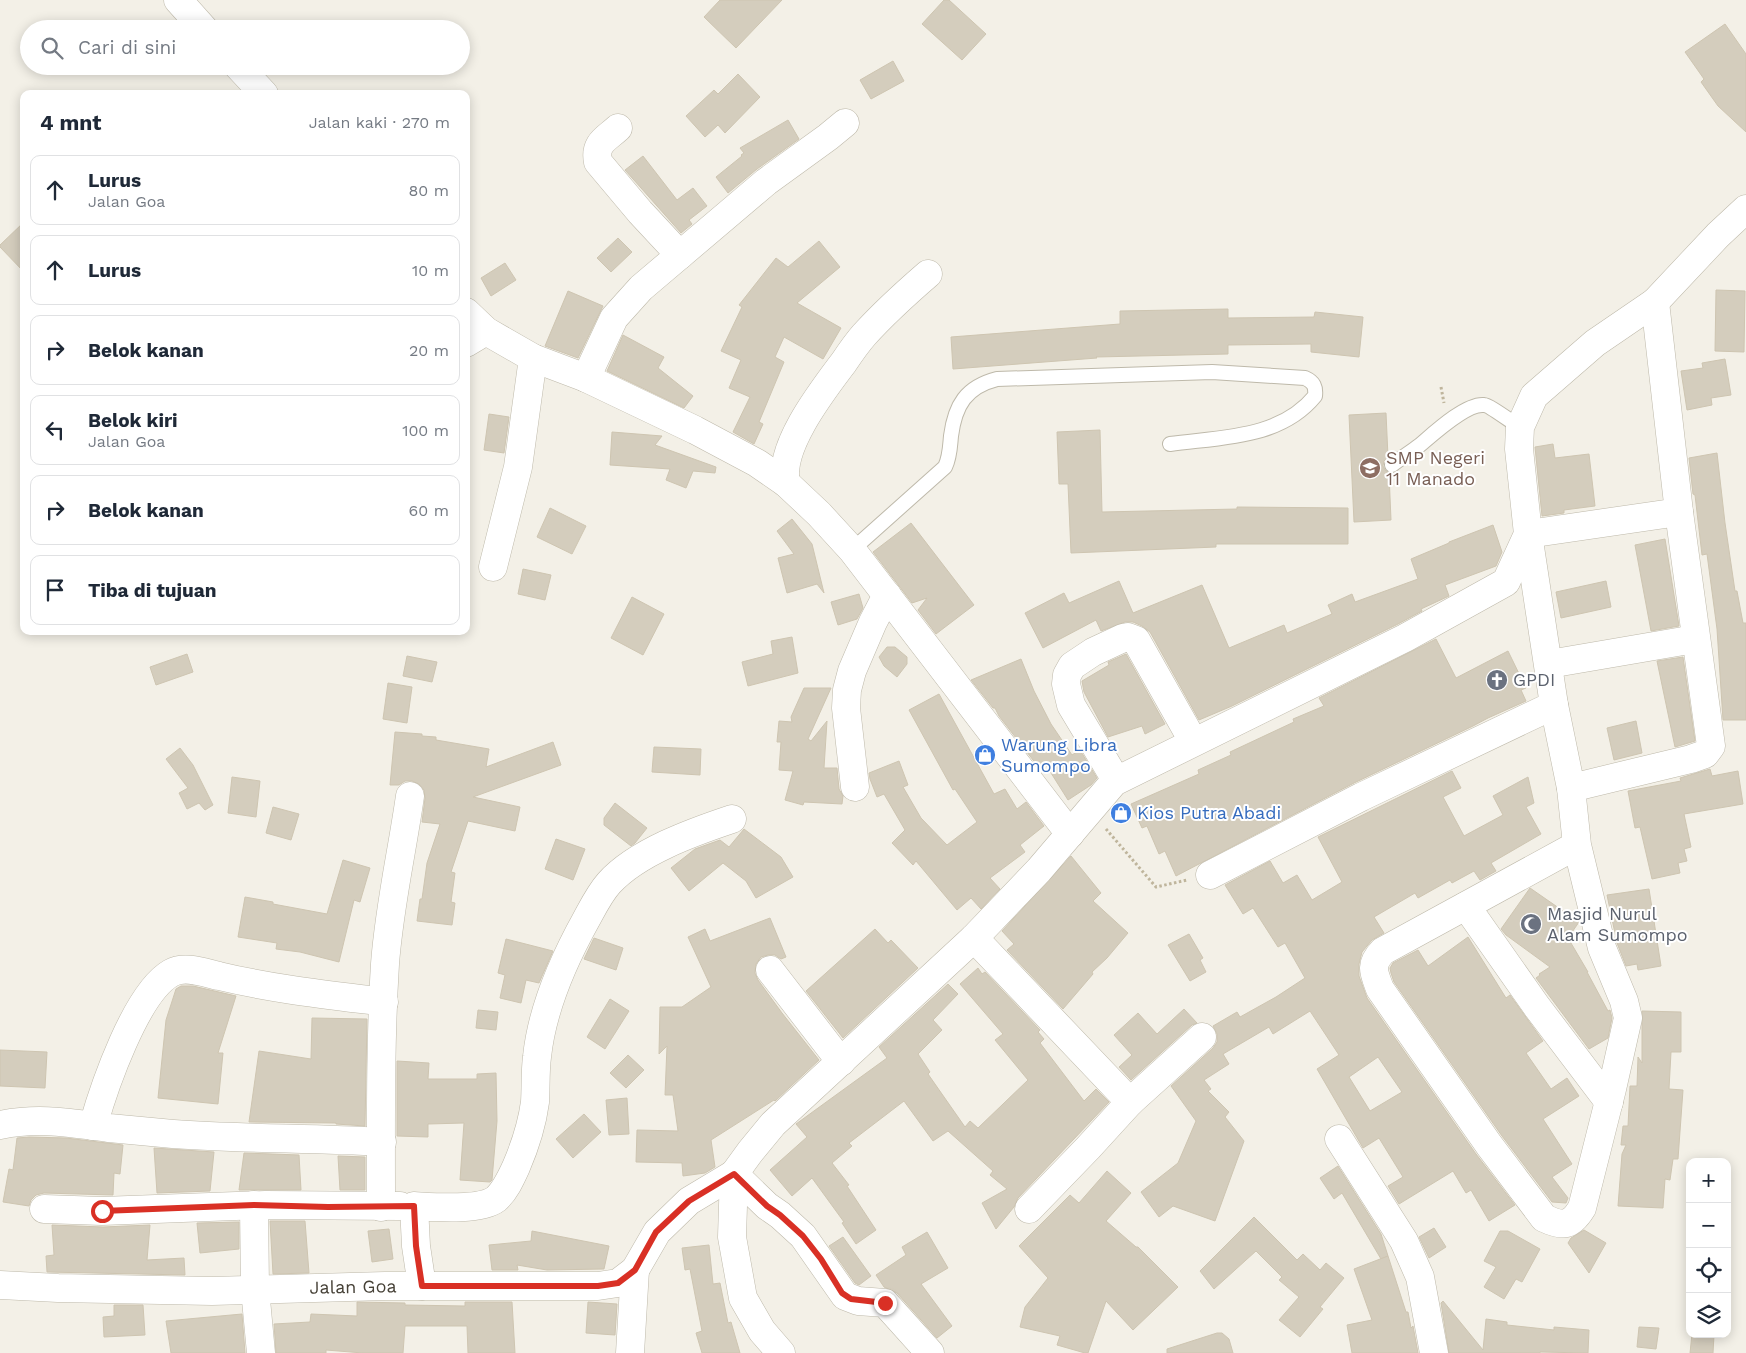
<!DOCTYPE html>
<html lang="id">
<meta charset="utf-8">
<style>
:root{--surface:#fff;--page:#f2f2f3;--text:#1f2937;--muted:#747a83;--line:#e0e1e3}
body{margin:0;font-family:"Work Sans",sans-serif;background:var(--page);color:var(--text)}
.controls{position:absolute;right:15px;bottom:15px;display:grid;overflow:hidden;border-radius:10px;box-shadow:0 2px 12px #0003}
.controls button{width:45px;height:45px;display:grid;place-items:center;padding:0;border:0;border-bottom:1px solid var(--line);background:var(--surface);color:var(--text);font:25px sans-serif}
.stop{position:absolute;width:15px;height:15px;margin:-11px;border:4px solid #d93025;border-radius:50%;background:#fff}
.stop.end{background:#d93025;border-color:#fff;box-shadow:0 1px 5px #0008}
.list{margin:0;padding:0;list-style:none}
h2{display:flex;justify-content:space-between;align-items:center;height:65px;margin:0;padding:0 20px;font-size:21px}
h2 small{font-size:16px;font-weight:400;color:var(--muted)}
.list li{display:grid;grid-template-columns:32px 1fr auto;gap:15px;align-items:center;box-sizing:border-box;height:70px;margin:0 10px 10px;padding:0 10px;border:1px solid var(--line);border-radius:10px}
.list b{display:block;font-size:19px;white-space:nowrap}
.list p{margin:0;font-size:16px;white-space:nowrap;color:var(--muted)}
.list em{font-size:16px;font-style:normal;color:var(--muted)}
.icon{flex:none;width:28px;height:28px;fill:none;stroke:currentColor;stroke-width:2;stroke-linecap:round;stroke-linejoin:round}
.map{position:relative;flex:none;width:1746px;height:1353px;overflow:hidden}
.search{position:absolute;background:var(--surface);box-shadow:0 2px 12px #0003;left:20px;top:20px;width:450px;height:55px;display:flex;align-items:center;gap:12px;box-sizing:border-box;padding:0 18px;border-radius:28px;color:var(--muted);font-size:19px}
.panel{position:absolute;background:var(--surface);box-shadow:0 2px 12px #0003;left:20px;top:90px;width:450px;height:545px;border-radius:10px}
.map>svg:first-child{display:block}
.building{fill:#d4cdbd;stroke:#cec5b1;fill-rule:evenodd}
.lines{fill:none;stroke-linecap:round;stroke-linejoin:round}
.service-casing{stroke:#beb9aa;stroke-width:16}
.minor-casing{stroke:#beb9aa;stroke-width:29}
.tertiary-casing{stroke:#beb9aa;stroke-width:29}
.path{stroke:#bfb59c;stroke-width:3;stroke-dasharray:2.5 2.5;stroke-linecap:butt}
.service{stroke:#fff;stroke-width:14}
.minor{stroke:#fff;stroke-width:28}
.tertiary{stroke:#fff;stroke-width:28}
.route{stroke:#d93025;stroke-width:6}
.labels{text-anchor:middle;stroke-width:4;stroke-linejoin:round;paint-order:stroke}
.education-label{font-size:18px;fill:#785e54;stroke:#fff;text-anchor:start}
.worship-label{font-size:18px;fill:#5b616d;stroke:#fff;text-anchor:start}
.shop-label{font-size:18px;fill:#366cbe;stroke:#fff;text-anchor:start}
.street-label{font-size:18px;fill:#464137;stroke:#fff}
</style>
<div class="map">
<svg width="1746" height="1353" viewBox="0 0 1746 1353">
<rect width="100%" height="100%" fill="#f3f0e7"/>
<g class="building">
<polygon points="720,0 782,0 736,48 704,17"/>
<polygon points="944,0 949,0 986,34 962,60 922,24"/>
<polygon points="1725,24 1746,54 1746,132 1718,106 1701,82 1704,79 1685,52"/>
<polygon points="893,61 904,81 871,99 860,80"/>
<polygon points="738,74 760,97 725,133 718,125 705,137 686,116 714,90 718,94"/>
<polygon points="788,120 799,139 757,169 728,193 716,177 742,156 741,155 744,153 740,148"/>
<polygon points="643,156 677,200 693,188 707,206 689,220 692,224 681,233 625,170"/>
<polygon points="24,222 24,272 0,247 0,245"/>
<polygon points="618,238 632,252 611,272 597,258"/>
<polygon points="819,241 840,267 797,303 841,328 823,359 784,337 775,357 784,362 759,422 763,424 754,444 733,432 750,397 729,388 741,360 721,351 742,307 739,305 776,258 788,267"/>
<polygon points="505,263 516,280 491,296 481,278"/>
<polygon points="1716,290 1745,291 1744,352 1715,351"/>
<polygon points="568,291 603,306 578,358 545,346"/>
<polygon points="1228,309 1228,318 1314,317 1315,312 1363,317 1359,357 1311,352 1311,344 1228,345 1228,354 1096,357 1097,358 953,369 951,337 1120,324 1120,311"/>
<polygon points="623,335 664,357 658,368 693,396 684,408 607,371"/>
<polygon points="1725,359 1731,395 1711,398 1712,405 1687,410 1681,371 1703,368 1702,363"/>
<polygon points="1386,413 1388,457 1384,461 1383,466 1385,470 1389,473 1391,520 1354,522 1349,415"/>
<polygon points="489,414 509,417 504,453 484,450"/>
<polygon points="1100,430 1102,512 1237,509 1237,507 1348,508 1348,544 1216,544 1216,547 1071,553 1068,484 1059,484 1057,432"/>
<polygon points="612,432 662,436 655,445 716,467 715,473 693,471 686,488 666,480 670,469 610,465"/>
<polygon points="1553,444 1555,458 1589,454 1595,506 1564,510 1564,513 1542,516 1535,447"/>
<polygon points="1717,453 1725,523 1735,591 1737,591 1743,623 1746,623 1746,720 1723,720 1717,629 1707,554 1702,555 1695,495 1693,494 1689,458"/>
<polygon points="550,508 586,526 572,554 537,537"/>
<polygon points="792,519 812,544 824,593 817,584 787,593 778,558 794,554 777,531"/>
<polygon points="911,523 974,605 936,634 918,610 927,598 912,603 873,552"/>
<polygon points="1493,525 1502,552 1496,566 1445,585 1449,596 1421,609 1422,611 1398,624 1232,706 1199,720 1150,632 1142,626 1133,622 1125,622 1101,631 1096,620 1043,648 1025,613 1064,593 1069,603 1119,581 1133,613 1202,585 1229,648 1284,625 1287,633 1332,614 1328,605 1352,594 1355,602 1418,579 1411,559 1449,543 1449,542"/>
<polygon points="1665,539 1679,626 1651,631 1635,545"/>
<polygon points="523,569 551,575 545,600 518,594"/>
<polygon points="1606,581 1611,607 1561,618 1556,592"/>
<polygon points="859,594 863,608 857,619 838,625 831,602"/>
<polygon points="632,597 664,614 643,655 611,638"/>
<polygon points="792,637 798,673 748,686 742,662 773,654 771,641"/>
<polygon points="1436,639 1456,678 1508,651 1526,688 1521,690 1526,701 1488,718 1473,726 1354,783 1176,876 1165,851 1159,854 1147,826 1142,828 1131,804 1199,774 1198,770 1231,755 1230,752 1294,722 1293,719 1324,706 1319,698"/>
<polygon points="887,647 895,647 907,657 907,664 897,677 884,666 879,657"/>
<polygon points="187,654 193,672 156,685 150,667"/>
<polygon points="1126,654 1165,724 1145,734 1142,726 1108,737 1084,692 1082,681 1109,665 1108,662"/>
<polygon points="407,656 437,662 432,682 403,676"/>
<polygon points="1683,657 1695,741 1675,747 1657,661"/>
<polygon points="1021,659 1034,691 1051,724 1072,755 1080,750 1097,778 1091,785 1068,800 1046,765 1040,769 999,716 995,708 993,708 971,680"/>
<polygon points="388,683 412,687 407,723 383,719"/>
<polygon points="804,688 831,688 808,739 811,741 827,721 824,768 837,768 839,789 843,796 842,804 804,802 803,805 785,800 793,771 779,770 781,742 777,742 779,721 792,722 791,717"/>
<polygon points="939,694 994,794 1005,789 1017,809 1026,802 1044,826 1020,845 1025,852 990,878 1000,889 981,909 971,898 957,910 916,861 913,865 892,843 905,830 884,794 877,797 870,779 869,773 899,761 908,785 903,787 921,818 947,845 977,822 955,789 953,790 909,710"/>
<polygon points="1636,721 1642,753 1614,760 1607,728"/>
<polygon points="395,732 422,734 422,736 436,737 436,740 489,749 486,767 553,742 561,765 473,797 520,807 515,831 468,821 451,872 455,873 451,902 455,903 452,925 417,921 420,899 422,899 427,863 440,824 422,822 425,798 424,790 419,784 412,781 405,781 399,785 390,785"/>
<polygon points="654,747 701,749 700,775 652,772"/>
<polygon points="180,748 193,765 213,805 205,810 199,803 187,809 179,793 188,788 166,759"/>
<polygon points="1710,769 1712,776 1738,771 1743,804 1684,814 1691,847 1684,849 1687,861 1678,863 1680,873 1652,879 1640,827 1635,828 1628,791 1681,781 1680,778"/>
<path d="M1452,771L1461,788L1443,797L1464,836L1503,815L1493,796L1528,777L1534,803L1526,807L1541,834L1491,863L1496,871L1480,880L1474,871L1452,883L1450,880L1418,898L1415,893L1374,917L1384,933L1372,940L1362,952L1359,964V976L1367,998L1476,1154L1515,1205L1489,1221L1471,1190L1466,1193L1453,1171L1399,1204L1388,1186L1403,1177L1379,1138L1363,1148L1317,1069L1339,1055L1310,1011L1273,1034L1269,1027L1223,1054L1229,1064L1204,1080L1211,1089L1208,1091L1229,1112L1225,1117L1244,1141L1215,1221L1173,1206L1159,1217L1141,1192L1178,1163L1196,1121L1171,1086L1213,1048L1217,1042V1034L1213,1026L1237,1012L1240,1017L1276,997L1305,978L1285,943L1278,947L1253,908L1243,914L1225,885L1270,861L1283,883L1297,875L1312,900L1342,882L1318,837ZM1378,1057L1402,1092L1370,1111L1349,1077Z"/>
<polygon points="232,777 260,781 256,817 228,813"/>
<polygon points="615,803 647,828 635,843 631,846 604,825 604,818"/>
<polygon points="273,807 299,814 291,840 266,833"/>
<polygon points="744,829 781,857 793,877 756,898 746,881 723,863 689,891 671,868 695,849 706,845 720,840 729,847"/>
<polygon points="556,839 585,849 573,880 545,869"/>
<polygon points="1071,856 1101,893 1093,901 1128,933 1107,958 1092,972 1093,974 1063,1009 1007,950 1014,944 1002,931"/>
<polygon points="343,860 370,868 360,902 354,900 339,962 300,952 276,949 277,943 238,937 245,897 273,902 273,904 327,914"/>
<polygon points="1530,888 1579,922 1568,938 1588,972 1587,972 1608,1011 1610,1010 1612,1018 1608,1038 1589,1049 1536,978 1540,975 1539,974 1550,967 1506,935 1501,929"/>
<polygon points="1649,889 1661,966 1638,970 1637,964 1626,966 1617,943 1607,895"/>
<polygon points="770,918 786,957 781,959 775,955 768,955 761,957 756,964 755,973 758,980 782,1013 819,1060 775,1101 774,1100 711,1140 715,1167 705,1173 683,1176 682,1163 636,1162 637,1130 678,1131 673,1095 665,1095 667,1046 659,1054 660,1007 682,1007 711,987 688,937 705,929 710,941"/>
<polygon points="875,929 888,943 891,940 918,968 843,1038 806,991"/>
<polygon points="1189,934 1203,958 1200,960 1206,972 1190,981 1168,945"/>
<polygon points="1468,937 1506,998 1510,995 1543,1041 1526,1053 1551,1089 1567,1078 1579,1096 1543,1119 1572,1164 1552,1177 1568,1198 1566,1203 1552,1202 1502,1136 1394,982 1391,973 1390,968 1393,963 1418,950 1428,966"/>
<polygon points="594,938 623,948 616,970 584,959"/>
<polygon points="506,939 553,951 539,983 526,980 521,1003 500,998 505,975 498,973"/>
<polygon points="978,968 982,974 985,972 1040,1030 1038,1032 1044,1039 1040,1043 1084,1101 1096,1089 1109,1102 1018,1198 1014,1207 996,1229 982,1203 1007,1189 990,1175 993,1171 948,1131 933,1141 904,1101 849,1143 852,1146 832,1163 849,1185 847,1186 876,1230 856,1244 842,1223 844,1222 812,1178 792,1196 770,1170 807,1137 796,1124 887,1058 879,1047 948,984 958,994 933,1020 942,1030 918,1054 930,1072 928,1074 965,1127 970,1121 978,1128 1028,1080 995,1040 1003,1034 960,984"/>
<polygon points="181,986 193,986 236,996 218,1053 223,1053 218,1104 158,1098 166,1020 176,989"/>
<polygon points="610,999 629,1011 605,1049 587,1037"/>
<polygon points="1184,1009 1197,1023 1192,1025 1131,1080 1119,1067 1132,1055 1114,1035 1138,1013 1157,1034"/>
<polygon points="478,1010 498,1012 496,1030 476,1028"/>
<polygon points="1642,1011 1681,1012 1681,1052 1671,1052 1669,1089 1683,1090 1678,1159 1673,1159 1670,1180 1665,1179 1663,1208 1618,1206 1622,1154 1626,1145 1621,1145 1623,1126 1628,1126 1630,1086 1637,1086 1638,1057 1642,1063"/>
<polygon points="312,1018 367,1019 365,1126 336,1124 336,1123 249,1122 259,1051 311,1059"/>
<polygon points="0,1050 47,1052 45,1088 0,1086"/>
<polygon points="628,1055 644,1070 626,1088 610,1073"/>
<polygon points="397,1061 429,1063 428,1079 477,1079 477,1074 496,1073 497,1121 492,1180 490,1182 460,1180 464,1123 428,1124 428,1137 397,1136"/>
<polygon points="627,1098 629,1134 609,1135 606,1100"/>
<polygon points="584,1114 601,1132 573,1158 556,1139"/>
<polygon points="29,1137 66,1138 123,1145 120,1174 114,1173 113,1195 44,1193 36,1195 31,1200 29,1206 3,1202 9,1169 13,1170 17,1138"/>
<polygon points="154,1148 214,1152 210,1191 157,1193"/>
<polygon points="244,1153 299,1155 301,1190 239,1190"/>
<polygon points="338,1156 365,1157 365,1190 340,1190"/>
<polygon points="1338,1166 1381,1234 1388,1256 1381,1259 1342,1193 1334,1199 1320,1178"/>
<polygon points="1107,1171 1131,1193 1106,1221 1136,1247 1138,1247 1178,1287 1133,1330 1106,1301 1088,1353 1085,1353 1057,1345 1060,1336 1020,1327 1025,1307 1048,1278 1019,1246 1070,1195 1079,1203"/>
<polygon points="1254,1217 1297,1260 1303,1254 1320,1270 1326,1263 1344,1278 1320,1307 1323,1309 1300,1337 1279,1320 1299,1297 1279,1280 1282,1277 1256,1251 1214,1289 1200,1271"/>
<polygon points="270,1221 305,1221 309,1273 273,1274"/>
<polygon points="239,1222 239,1249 200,1253 197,1223"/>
<polygon points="52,1225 103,1227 150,1225 147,1260 184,1258 185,1275 47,1272 46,1256 54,1255"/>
<polygon points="1434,1228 1446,1247 1429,1258 1419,1237"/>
<polygon points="389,1229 393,1259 372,1262 368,1231"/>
<polygon points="1584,1230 1606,1243 1589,1273 1568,1243 1571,1238"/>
<polygon points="532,1231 609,1246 604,1269 547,1270 517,1265 518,1270 492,1270 489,1245 531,1241"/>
<polygon points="1500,1231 1508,1231 1540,1249 1522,1282 1516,1279 1504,1299 1484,1287 1496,1267 1484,1261"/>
<polygon points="927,1232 948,1268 921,1284 952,1326 937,1338 897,1293 884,1287 876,1275 906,1255 902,1247"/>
<polygon points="843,1237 871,1276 859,1285 855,1283 829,1246"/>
<polygon points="709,1245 713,1284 720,1283 728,1323 731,1322 740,1353 702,1353 696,1333 702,1331 690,1269 685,1270 682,1248"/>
<polygon points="1388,1256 1406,1312 1408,1312 1411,1328 1413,1326 1418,1353 1352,1353 1347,1325 1372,1320 1354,1269"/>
<polygon points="1443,1301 1483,1350 1486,1319 1507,1322 1507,1325 1554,1330 1554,1327 1589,1330 1588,1353 1540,1352 1540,1353 1449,1353 1441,1303"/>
<polygon points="357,1302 405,1303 405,1305 465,1306 465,1302 512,1302 515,1353 468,1353 467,1326 405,1326 403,1353 363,1353 326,1350 326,1353 276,1353 274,1324 310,1322 311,1314 357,1316"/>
<polygon points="588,1302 617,1304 615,1335 586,1333"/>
<polygon points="114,1305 143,1305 145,1335 104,1337 103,1317 114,1316"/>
<polygon points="242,1314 245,1353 171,1353 166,1321"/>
<polygon points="1639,1327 1659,1328 1656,1349 1637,1347"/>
<polygon points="1217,1333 1222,1333 1229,1339 1233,1353 1167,1353 1167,1349"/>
<polygon points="1692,1334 1714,1335 1713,1353 1690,1353"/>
</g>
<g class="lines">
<g class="service-casing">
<g id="service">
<path d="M1392,465C1401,458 1411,452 1420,445C1433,434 1466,403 1484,405C1489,405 1513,423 1520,427"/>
<path d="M852,550L945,467C950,457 950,446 951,436C955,405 966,387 997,379L1212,372L1305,378C1314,382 1316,387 1315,396C1280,439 1220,437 1170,444"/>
</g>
</g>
<g class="minor-casing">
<g id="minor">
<polyline points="178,0 204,29"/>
<polyline points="238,66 264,94"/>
<path d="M618,128C606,139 594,143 598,162L640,212L680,255"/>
<polyline points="466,312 486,331 533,358 586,378 695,430 757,463 786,483 819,514 852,550 1070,834"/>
<polyline points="466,343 486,331"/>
<polyline points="586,378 614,318 641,288 766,182 828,137 845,123"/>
<path d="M786,483C778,447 823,390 844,362C850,353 857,343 864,335C884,313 906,293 928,274"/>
<polyline points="493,567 518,467 533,358"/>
<polyline points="1549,664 1695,639"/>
<polyline points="1116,780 1071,705 1066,684 1067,675 1072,666 1093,652 1123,638 1128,637 1136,640 1193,741"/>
<polyline points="855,787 846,708 847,690 852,671 873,622 887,595"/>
<polyline points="1571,788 1691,759 1705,754 1711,746 1679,512 1655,302"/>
<path d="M1577,845L1383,951C1369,965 1374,973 1380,989L1489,1145L1544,1218C1563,1227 1571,1226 1582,1208L1612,1089L1628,1018L1624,1001L1602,948L1577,845L1571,788L1554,705L1528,534L1679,512"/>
<polyline points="1210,875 1361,797 1554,705"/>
<polyline points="1466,906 1537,1007 1609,1102"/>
<polyline points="974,938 1130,1102 1088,1148 1029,1209"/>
<polyline points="770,970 841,1062"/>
<polyline points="1130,1102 1202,1037"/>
<path d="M0,1125C39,1117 70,1123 109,1128C130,1130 152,1132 173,1134C242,1139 312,1138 382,1142"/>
<path d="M93,1126C104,1087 136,993 171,973C185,965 205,973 219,976C273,989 329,995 384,1002"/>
<polyline points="1339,1139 1404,1241 1420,1277 1434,1353"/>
<polyline points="254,1205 255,1289 261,1353"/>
<path d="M381,1207C381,1126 380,1045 385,964C389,908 402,852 410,796"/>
<polyline points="44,1209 102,1211 265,1205 400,1206"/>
<polyline points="0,1285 58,1288 212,1291 385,1286 598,1286 618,1283 635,1270 657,1232 689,1201 734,1174 767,1206 780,1215 803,1236 845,1296 858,1301 885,1303 930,1353"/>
<path d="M422,1286L416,1246L414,1206C434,1207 480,1211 496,1199C505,1191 511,1178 516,1167C525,1146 532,1125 535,1102C536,1087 535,1072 537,1057C542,1008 563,961 587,918C593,907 600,893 609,883C637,852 693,832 732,819"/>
<polyline points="630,1353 635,1270"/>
</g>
</g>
<g class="tertiary-casing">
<polyline id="tertiary" points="781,1353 762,1331 743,1298 732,1237 734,1174 750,1152 773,1124 974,938 1039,870 1114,782 1405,638 1506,582 1528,534 1519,449 1520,427 1534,396 1595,343 1655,302 1718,235 1746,209"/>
</g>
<g class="path">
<polyline points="1441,387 1444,403"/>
<polyline points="1106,829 1156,887 1187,880"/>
</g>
<use href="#service" class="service"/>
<use href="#minor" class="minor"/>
<use href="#tertiary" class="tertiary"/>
</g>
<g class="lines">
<polyline class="route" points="102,1211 254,1205 328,1207 414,1206 416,1246 422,1286 598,1286 618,1283 635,1270 656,1232 689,1201 734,1174 767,1206 780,1215 803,1236 821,1259 842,1293 851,1299 885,1303"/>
</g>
<defs>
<g id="school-disc" transform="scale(1.125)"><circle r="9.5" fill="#8d6e63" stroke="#fff"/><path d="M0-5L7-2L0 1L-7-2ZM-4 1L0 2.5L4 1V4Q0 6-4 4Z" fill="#fff"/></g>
<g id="church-disc" transform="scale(1.125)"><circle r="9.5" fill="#6b7280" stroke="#fff"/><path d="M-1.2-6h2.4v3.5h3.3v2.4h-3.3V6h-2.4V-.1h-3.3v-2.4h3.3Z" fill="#fff"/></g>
<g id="shop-disc" transform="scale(1.125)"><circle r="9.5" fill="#3f7fe0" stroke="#fff"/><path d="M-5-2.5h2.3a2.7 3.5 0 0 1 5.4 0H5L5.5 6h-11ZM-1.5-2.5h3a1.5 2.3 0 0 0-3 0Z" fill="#fff"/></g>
<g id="mosque-disc" transform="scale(1.125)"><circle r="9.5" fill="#6b7280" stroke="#fff"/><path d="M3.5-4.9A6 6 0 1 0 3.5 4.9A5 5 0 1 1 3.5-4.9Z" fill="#fff"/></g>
</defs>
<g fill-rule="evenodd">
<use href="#school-disc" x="1370" y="468"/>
<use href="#church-disc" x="1497" y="680"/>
<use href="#shop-disc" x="985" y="755"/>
<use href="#shop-disc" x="1121" y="813"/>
<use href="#mosque-disc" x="1531" y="924"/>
</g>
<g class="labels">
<g class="education-label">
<text x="1386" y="464">SMP Negeri<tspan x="1386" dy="21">11 Manado</tspan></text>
</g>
<g class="worship-label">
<text x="1513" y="686">GPDI</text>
<text x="1547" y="920">Masjid Nurul<tspan x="1547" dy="21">Alam Sumompo</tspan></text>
</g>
<g class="shop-label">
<text x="1001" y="751">Warung Libra<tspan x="1001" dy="21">Sumompo</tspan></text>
<text x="1137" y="819">Kios Putra Abadi</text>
</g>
<g class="street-label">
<text transform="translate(353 1287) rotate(-1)" y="6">Jalan Goa</text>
</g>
</g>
</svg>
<div class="controls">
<button>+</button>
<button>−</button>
<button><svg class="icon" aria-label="locate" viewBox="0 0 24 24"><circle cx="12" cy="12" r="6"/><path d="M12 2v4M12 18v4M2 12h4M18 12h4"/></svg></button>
<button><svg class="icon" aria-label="layers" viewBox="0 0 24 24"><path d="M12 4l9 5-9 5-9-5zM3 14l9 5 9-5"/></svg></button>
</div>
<div class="stop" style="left:102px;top:1211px"></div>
<div class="stop end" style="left:885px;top:1303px"></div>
<div class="search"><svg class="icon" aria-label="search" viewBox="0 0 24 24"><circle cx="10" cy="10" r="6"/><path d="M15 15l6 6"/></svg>Cari di sini</div>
<section class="panel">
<h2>4 mnt<small>Jalan kaki · 270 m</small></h2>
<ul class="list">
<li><svg class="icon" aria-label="ahead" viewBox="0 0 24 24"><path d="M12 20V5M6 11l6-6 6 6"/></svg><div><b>Lurus</b><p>Jalan Goa</p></div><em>80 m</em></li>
<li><svg class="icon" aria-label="ahead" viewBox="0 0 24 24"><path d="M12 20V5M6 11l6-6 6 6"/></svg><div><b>Lurus</b></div><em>10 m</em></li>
<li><svg class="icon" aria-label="right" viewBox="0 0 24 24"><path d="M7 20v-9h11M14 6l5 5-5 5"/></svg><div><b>Belok kanan</b></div><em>20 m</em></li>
<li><svg class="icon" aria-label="left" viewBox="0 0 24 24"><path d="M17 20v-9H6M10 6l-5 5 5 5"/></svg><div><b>Belok kiri</b><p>Jalan Goa</p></div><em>100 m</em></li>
<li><svg class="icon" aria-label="right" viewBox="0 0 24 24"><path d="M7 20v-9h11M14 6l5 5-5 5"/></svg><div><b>Belok kanan</b></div><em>60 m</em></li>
<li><svg class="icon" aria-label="arrive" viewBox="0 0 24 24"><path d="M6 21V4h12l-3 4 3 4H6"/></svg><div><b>Tiba di tujuan</b></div></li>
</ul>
</section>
</div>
